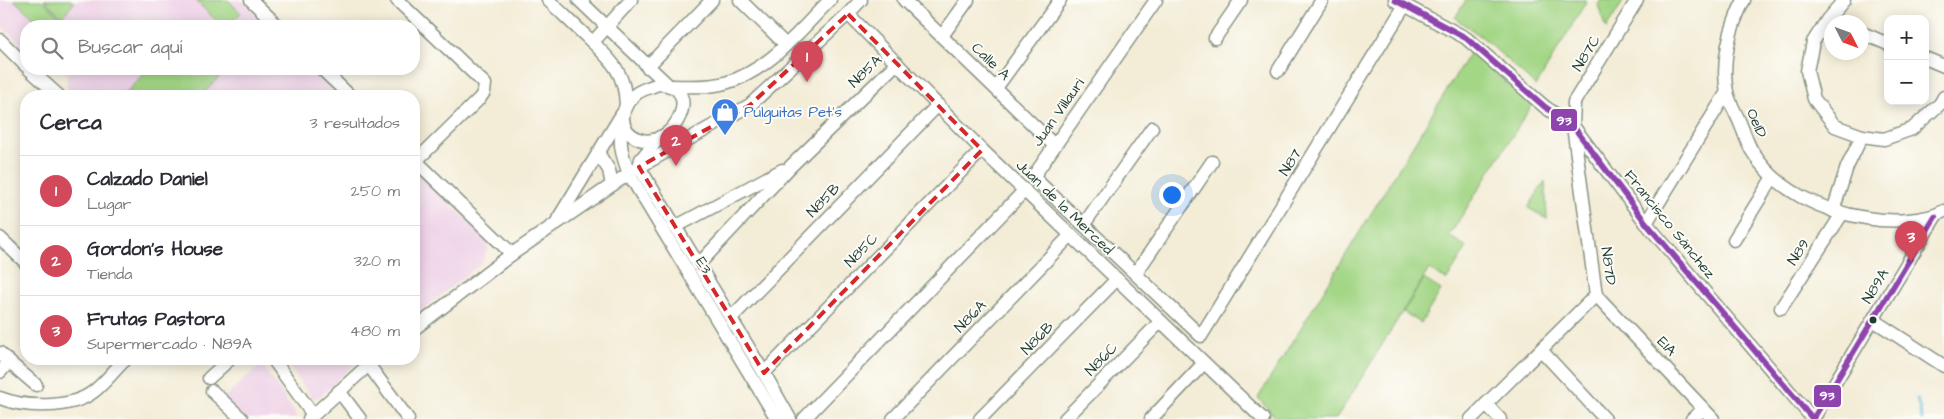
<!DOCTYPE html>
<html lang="es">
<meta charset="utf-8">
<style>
:root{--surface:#fff;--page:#f7f7f7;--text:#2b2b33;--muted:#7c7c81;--line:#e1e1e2;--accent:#d1495b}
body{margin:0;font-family:"Architects Daughter",sans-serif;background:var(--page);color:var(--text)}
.controls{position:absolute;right:15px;top:15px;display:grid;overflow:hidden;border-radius:10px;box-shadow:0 2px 12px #0003}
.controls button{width:45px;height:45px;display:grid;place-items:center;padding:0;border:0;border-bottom:1px solid var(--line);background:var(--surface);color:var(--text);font:25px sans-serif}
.compass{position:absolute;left:1824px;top:15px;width:45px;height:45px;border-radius:50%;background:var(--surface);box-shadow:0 2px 12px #0003;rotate:132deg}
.you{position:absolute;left:1171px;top:194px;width:18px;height:18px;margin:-12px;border:4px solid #fff;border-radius:50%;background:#1a73e8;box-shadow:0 0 0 8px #1a73e833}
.badge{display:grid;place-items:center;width:32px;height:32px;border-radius:50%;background:var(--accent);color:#fff;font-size:16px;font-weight:700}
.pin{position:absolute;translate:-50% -41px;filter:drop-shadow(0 1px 2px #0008)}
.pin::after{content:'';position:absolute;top:26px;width:18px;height:15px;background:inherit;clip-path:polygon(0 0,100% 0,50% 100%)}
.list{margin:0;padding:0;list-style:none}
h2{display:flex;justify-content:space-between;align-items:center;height:65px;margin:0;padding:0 20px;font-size:21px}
h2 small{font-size:16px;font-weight:400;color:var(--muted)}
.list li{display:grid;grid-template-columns:32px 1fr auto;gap:15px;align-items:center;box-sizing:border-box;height:70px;padding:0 20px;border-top:1px solid var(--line)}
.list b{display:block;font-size:19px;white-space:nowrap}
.list p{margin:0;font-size:16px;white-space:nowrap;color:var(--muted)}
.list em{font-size:16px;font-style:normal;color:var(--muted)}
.icon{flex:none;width:28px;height:28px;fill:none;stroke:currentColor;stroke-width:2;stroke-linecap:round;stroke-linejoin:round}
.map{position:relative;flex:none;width:1944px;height:419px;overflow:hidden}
.search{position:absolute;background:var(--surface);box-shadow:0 2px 12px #0003;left:20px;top:20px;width:400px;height:55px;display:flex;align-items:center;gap:12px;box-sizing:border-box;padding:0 18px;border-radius:20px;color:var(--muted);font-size:19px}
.panel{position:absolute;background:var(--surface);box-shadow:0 2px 12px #0003;left:20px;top:90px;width:400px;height:275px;border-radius:20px}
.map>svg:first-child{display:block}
.built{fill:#eed0e7}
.green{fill:#a3d685;stroke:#618a5c}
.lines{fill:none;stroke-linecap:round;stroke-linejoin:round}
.stream{stroke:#5fb9dd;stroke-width:3}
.minor-casing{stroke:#899485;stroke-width:15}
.minor{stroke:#fff;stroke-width:12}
.bus-1-casing{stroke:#fdfcf7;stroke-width:10}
.bus-1{stroke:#8e44ad;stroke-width:6}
.marked{fill:none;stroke:#d62828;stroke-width:4;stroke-dasharray:10 6;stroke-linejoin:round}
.bus-dot{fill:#1f3d34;stroke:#fdfcf7;stroke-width:2}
.labels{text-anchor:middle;stroke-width:4;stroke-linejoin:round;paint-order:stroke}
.street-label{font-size:15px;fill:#1f3d34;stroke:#fdfcf7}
.shop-label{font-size:15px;fill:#366cbe;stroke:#fdfcf7;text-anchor:start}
.line-badge{stroke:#fdfcf7;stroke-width:2}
.badge-label{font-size:14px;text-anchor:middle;font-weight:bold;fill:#fff}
</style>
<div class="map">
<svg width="1944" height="419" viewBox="0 0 1944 419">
<rect width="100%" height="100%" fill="#fdfcf7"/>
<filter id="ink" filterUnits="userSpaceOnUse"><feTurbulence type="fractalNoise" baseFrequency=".02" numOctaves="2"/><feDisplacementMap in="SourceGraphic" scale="10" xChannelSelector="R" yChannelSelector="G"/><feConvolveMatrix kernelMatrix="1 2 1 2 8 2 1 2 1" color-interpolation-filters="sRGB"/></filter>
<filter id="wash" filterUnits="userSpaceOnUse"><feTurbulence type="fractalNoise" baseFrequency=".0096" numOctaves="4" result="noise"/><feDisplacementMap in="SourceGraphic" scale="20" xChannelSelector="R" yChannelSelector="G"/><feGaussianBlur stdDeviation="1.12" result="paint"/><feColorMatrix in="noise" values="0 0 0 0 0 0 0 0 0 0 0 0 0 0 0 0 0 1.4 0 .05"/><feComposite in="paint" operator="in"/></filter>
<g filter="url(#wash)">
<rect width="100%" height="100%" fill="#f3ecd6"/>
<g class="built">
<polygon points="0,0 241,0 268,26 26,26 26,49 0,25"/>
<polygon points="61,69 311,69 340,96 75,96 67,89 67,74"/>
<polygon points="414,168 484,236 488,248 482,263 414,316"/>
<polygon points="284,359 360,359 318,398 312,398"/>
<polygon points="261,364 295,413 296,419 242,419 222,400"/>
</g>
<g class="green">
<polygon points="14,0 42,0 61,18 53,26 43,26"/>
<polygon points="44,0 71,0 74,3 62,17"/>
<polygon points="228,0 241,13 227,26 222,26 196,1"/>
<polygon points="1466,0 1587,0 1536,86 1482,37 1455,18"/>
<polygon points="1601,0 1624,0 1606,29 1598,5"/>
<polygon points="1470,52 1532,105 1449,236 1467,247 1447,280 1429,269 1336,419 1277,419 1258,398"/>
<polygon points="148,69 215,69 221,75 201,96 123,96"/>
<polygon points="1545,181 1547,218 1547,219 1528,208"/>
<polygon points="1424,279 1441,290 1421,323 1403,312"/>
</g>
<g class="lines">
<polyline class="stream" points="1917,399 1922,419"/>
</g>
</g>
<g filter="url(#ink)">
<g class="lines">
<g class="minor-casing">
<g id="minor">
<polyline points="251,0 278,26"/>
<polyline points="397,0 485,84 484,92 480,98 416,161"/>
<path d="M548,0C561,12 574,25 587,37C610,59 625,71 626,105"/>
<polyline points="579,0 667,84"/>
<polyline points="740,0 786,45"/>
<polyline points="904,0 1054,145"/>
<polyline points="1156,0 1033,177 1201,336 1405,5"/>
<polyline points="1395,0 1466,38 1545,107 1573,126 1646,223 1813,419 1935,217"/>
<path d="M1744,0C1730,27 1721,62 1727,92C1729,102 1736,113 1740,123C1744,132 1747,143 1752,151C1776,191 1822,211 1866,218C1888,222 1925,222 1944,211"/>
<polyline points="1844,0 1827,20 1813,42 1807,71 1814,99 1835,126 1862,136 1884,139 1912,129 1940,104 1944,97"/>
<polyline points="848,14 982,150 1263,419"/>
<polyline points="1862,33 1888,44"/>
<polyline points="942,36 968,0"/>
<polyline points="1215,38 1241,0"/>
<polyline points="0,40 26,66"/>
<polyline points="593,42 631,0"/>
<polyline points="1925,58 1944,66"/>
<polyline points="647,67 712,0"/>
<polyline points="29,69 59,96"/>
<polyline points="322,69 350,96"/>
<polyline points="1278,71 1322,0"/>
<path d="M658,84C707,84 673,152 639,139C616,130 620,106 637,93C643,89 651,87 658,84Z"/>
<path d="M670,86C688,86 707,88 725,83C768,72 800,30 830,0"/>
<polyline points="996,88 1060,0"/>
<path d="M623,123C618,144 622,154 629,174L777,419"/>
<polyline points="660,137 641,159 639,167 764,373 790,419"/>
<polyline points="598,153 609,170 612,185"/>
<polyline points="414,159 512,254"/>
<polyline points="1833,211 1847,167 1862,136"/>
<polyline points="558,219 622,114"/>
<polyline points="1646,223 1727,92"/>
<polyline points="1084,224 1152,128"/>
<polyline points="675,227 782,170"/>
<polyline points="0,238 26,263"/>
<polyline points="1734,240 1773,177"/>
<polyline points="698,265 791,166 897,63"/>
<polyline points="1136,273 1212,162"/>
<polyline points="1596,295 1573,126 1574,102 1637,0"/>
<polyline points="1596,295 1713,419"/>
<polyline points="1781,308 1842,214"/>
<polyline points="731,318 938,105"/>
<polyline points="1873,320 1944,366"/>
<polyline points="414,329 512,254 612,185 639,167 750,105 848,14 861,0"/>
<polyline points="1541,350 1605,419"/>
<polyline points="0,353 9,362 0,372"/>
<polyline points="273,359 313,415"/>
<polyline points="9,362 36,385"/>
<polyline points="368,364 408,419"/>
<polyline points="764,373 982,150"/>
<polyline points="209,378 230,359"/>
<polyline points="212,391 242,419"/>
<polyline points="339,391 360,419"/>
<path d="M0,398C25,408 71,409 93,392C105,383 115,369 126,359"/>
<polyline points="1486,404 1500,419"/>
<polyline points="309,419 375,359"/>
<polyline points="804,419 1025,190"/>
<polyline points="893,419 1071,235"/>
<polyline points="980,419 1117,279"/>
<polyline points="1065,419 1160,322"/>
<polyline points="1151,419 1204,363"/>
<polyline points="1471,419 1596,295"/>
<polyline points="1692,419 1703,409"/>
</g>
</g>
<use href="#minor" class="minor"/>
<g class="bus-1-casing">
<polyline id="bus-1" points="1395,0 1466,38 1545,107 1573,126 1646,223 1813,419 1935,217"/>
</g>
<use href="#bus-1" class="bus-1"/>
</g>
</g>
<path class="marked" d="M848,14L982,150L764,373L639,167L750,105Z"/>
<defs>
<g id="shop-pin" transform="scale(1.4375)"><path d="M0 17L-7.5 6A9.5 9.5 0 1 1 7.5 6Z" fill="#3f7fe0" stroke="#fdfcf7"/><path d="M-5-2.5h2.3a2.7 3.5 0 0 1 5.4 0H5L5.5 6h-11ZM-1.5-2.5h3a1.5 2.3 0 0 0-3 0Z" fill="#fff"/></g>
</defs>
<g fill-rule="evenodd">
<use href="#shop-pin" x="725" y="112"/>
</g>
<circle class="bus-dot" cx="1873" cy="320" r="4.5"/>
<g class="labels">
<g class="street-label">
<text transform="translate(1586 53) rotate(-58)" y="5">N87C</text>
<text transform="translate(991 61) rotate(44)" y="5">Calle A</text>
<text transform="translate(865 71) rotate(-44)" y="5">N85A</text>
<text transform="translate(1058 112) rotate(-55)" y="5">Juan Villauri</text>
<text transform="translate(1757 123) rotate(67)" y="5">Oe1D</text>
<text transform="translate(1290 162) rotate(-58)" y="5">N87</text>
<text transform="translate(823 200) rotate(-46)" y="5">N85B</text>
<text transform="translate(1065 207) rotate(44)" y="5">Juan de la Merced</text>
<text transform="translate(1670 224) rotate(51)" y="5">Francisco Sánchez</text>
<text transform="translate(861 250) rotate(-46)" y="5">N85C</text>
<text transform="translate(1798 252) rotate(-57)" y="5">N89</text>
<text transform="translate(704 265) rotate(58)" y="5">E3</text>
<text transform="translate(1609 266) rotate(82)" y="5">N87D</text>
<text transform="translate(1875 286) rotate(-59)" y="5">N89A</text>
<text transform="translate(970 316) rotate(-46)" y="5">N86A</text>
<text transform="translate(1037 338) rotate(-46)" y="5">N86B</text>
<text transform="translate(1667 346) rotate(47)" y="5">E1A</text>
<text transform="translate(1101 359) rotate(-46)" y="5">N86C</text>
</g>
<g class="shop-label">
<text x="744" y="117">Pulguitas Pet's</text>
</g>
</g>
<g class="line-badge">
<rect x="1550" y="108" width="28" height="24" rx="5" fill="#8e44ad"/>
<rect x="1813" y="384" width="29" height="24" rx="5" fill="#8e44ad"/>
</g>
<g class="badge-label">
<text x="1564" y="125">93</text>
<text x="1827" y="400">93</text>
</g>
</svg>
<div class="controls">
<button>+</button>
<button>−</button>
</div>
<svg class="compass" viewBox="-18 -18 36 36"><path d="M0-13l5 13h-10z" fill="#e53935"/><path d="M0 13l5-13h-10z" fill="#7c7c81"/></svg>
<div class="you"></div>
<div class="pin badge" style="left:807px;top:82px">1</div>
<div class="pin badge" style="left:676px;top:166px">2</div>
<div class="pin badge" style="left:1911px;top:262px">3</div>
<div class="search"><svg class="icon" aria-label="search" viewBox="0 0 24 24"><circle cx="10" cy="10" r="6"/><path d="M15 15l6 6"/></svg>Buscar aquí</div>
<section class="panel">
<h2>Cerca<small>3 resultados</small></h2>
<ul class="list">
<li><span class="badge">1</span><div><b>Calzado Daniel</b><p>Lugar</p></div><em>250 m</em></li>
<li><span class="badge">2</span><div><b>Gordon's House</b><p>Tienda</p></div><em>320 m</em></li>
<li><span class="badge">3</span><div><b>Frutas Pastora</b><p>Supermercado · N89A</p></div><em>480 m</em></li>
</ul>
</section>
</div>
